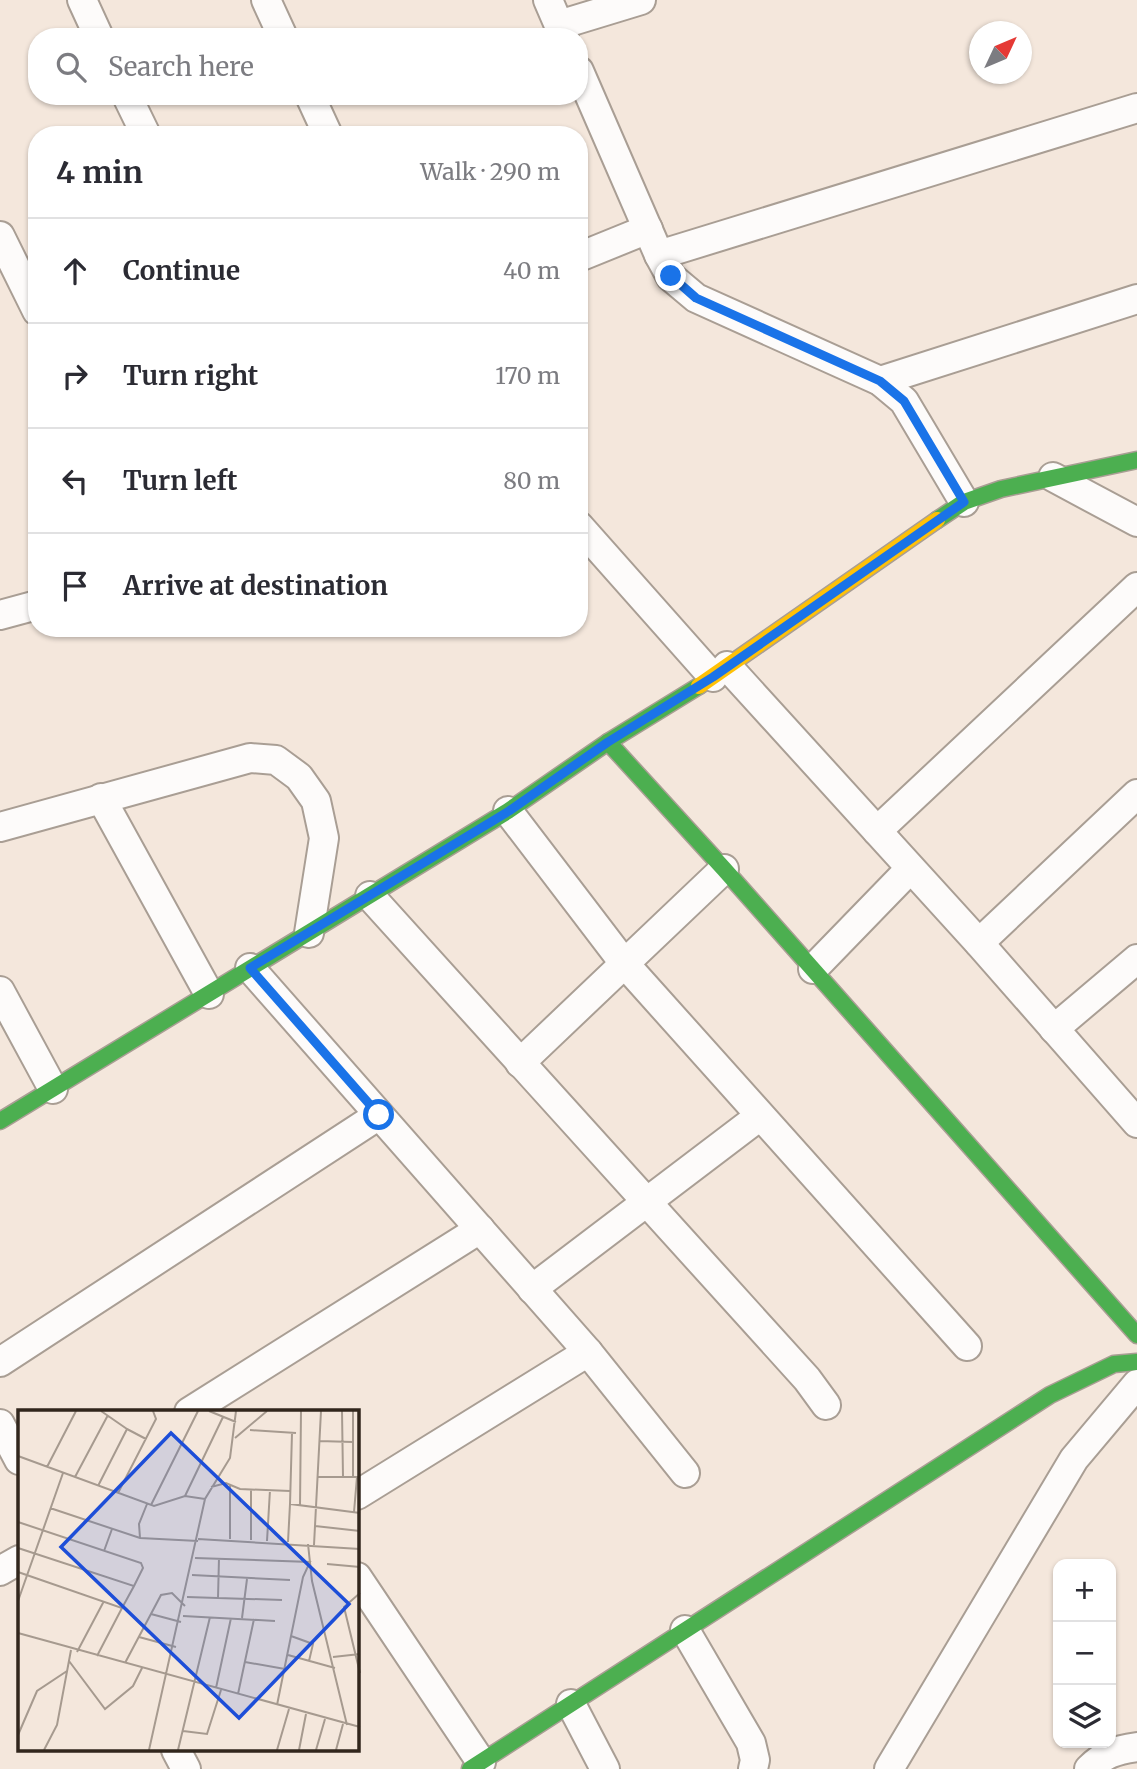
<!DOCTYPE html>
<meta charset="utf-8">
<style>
:root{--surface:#fff;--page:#f7f7f7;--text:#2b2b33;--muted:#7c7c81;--line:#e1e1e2}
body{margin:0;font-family:Merriweather,serif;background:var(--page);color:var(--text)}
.controls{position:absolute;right:21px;bottom:21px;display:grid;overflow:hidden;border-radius:14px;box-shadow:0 2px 5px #0004}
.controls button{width:63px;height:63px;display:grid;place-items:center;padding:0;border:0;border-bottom:2px solid var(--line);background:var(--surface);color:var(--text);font:35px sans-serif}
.compass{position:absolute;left:969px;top:21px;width:63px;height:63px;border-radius:50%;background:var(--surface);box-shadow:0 2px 5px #0004;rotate:46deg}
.stop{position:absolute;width:21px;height:21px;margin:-16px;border:5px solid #1a73e8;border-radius:50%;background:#fff}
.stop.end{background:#1a73e8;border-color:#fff;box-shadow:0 2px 7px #0008}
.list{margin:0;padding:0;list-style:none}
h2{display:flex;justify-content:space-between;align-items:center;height:91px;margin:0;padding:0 28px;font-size:30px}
h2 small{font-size:23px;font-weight:400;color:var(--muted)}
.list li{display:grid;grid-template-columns:46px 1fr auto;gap:21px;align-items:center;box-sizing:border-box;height:105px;padding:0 28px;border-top:2px solid var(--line)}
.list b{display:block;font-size:26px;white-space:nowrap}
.list em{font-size:23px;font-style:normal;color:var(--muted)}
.icon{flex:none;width:38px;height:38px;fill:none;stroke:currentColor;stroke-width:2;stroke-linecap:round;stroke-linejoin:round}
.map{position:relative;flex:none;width:1137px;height:1769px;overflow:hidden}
.search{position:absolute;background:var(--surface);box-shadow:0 2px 5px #0004;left:28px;top:28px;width:560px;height:77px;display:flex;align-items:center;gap:18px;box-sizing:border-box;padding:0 24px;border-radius:28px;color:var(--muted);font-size:26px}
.panel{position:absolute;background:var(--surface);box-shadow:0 2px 5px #0004;left:28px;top:126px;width:560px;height:511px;border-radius:28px}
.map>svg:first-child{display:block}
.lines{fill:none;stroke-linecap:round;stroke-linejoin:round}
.street-casing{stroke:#a99e94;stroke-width:32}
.fast-casing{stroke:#a99e94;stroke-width:19}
.slow-casing{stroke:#a99e94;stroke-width:19}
.street{stroke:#fdfbfa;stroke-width:28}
.fast{stroke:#4caf50;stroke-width:16}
.slow{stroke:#ffc107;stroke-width:16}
.route{stroke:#1a73e8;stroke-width:9}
.inset-road{fill:none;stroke:#a69a8f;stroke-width:2}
.view{fill:#1d4ed8;fill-opacity:0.15;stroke:#1d4ed8;stroke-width:3.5}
.inset-edge{fill:none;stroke:#31261c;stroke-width:3.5}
</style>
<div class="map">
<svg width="1137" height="1769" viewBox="0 0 1137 1769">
<rect width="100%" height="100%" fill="#f4e7dc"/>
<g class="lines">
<g class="street-casing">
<g id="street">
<polyline points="82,0 99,37"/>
<polyline points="266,0 283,37"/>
<polyline points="548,0 564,37"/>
<polyline points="559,25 641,0"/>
<polyline points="579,71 659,255 671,277 696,298 880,381 904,401 964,502"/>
<polyline points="127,96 146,135"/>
<polyline points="310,96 328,135"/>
<polyline points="0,236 37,311"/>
<polyline points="659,255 1137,108"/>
<polyline points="579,257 648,229"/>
<polyline points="880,381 1137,299"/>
<polyline points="1053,477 1137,522"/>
<polyline points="579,526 713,677"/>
<polyline points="0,615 37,605"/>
<polyline points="727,666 979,943 1137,1123"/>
<polyline points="101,798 209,994"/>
<polyline points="508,811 624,963 967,1346"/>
<polyline points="0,827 250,758 276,760 299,777 316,801 324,838 309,933"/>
<polyline points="877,831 1137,587"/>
<polyline points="370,896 807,1379 826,1405"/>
<polyline points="979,943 1137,794"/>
<polyline points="250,968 588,1352 685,1473"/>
<polyline points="813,969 910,869"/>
<polyline points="0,991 53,1089"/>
<polyline points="1054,1029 1137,959"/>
<polyline points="520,1063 724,869"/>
<polyline points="532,1289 760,1116"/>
<polyline points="0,1362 379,1115"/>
<polyline points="189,1412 480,1229"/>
<polyline points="0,1424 19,1460"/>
<polyline points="357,1495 588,1352"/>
<polyline points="0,1571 19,1560"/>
<polyline points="357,1577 481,1762"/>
<polyline points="685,1630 751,1743 755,1760 753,1769"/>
<polyline points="571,1704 605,1769"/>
<polyline points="176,1750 186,1769"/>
<polyline points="889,1769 1074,1459 1137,1384"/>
<path d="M1089,1769C1104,1754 1115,1750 1137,1747"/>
</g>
</g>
<g class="fast-casing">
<g id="fast">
<polyline points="937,520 964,502 1001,489 1137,460"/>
<polyline points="608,742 724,869 1137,1335"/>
<polyline points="0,1121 508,811 608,742 699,686"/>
<polyline points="470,1769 1050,1395 1114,1364 1137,1362"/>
</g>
</g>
<g class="slow-casing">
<polyline id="slow" points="699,686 937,520"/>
</g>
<use href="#street" class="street"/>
<use href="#fast" class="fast"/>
<use href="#slow" class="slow"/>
</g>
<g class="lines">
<polyline class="route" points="379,1115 250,968 509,811 608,742 713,677 964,502 904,401 880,381 696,298 671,276"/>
</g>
<g transform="translate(18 1410)">
<rect width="341" height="341" fill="#f4e7dc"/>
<path class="inset-road" d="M191,1L218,12M324,1L325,67M109,19L128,29M232,20L278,23M217,28L249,1M301,31L335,32M0,46L136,96L167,86L187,89M29,57L58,1M57,67L90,5M299,67H342M335,67V1M80,76L109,19L83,1M193,77L208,73L222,79L272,81M100,83L138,9L135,1M167,86L205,7M272,94L274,23M133,95L180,1M282,96L283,1M32,98L122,128L180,131M336,102L339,67M0,112L123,153L125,158L116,176M297,116L342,121M122,128L121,114L129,94M180,129L342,139M212,129V75M233,130V79M249,131L252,80M270,132L272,94L342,103M290,134L294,171L329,315M296,135L303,1M0,138L116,176L104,198M86,141L94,119M177,148L292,152L285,167L259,295M309,154L342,157M0,162L104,198L79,246M174,165L272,170M342,183L326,197L342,263M169,187L264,190M200,188L201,148M0,191L45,63M133,204L163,212M165,206L257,211M224,208L229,169M0,223L342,317M273,226L295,234L291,251M121,227L158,237M59,242L86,191M270,245L317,258M315,247L342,244M51,251L87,299L115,276L124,258M227,252L267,259M107,253L143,185L154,183L167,196M198,278L213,208M220,284L236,209M165,321L189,324L203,280M0,325L19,281L49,261M26,340L39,315L53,240M131,340L187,89L212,48L218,1M160,340L192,207M259,340L271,299M281,340L288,304M298,340L307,309M318,340L325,314"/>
<path class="view" d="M153,23L331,194L221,308L43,137Z"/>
<rect width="341" height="341" class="inset-edge"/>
</g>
</svg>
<div class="controls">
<button>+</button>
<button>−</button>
<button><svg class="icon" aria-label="layers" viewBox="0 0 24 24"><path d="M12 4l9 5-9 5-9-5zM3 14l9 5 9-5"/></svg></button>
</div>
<svg class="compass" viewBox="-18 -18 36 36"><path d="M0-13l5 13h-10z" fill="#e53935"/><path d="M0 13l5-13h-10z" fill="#7c7c81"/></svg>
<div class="stop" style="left:379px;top:1115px"></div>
<div class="stop end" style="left:671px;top:276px"></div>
<div class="search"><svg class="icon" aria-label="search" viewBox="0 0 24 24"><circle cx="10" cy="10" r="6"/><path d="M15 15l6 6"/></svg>Search here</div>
<section class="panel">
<h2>4 min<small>Walk · 290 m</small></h2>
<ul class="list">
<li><svg class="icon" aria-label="ahead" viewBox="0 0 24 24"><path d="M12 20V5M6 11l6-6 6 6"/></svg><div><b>Continue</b></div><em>40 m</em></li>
<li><svg class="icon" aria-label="right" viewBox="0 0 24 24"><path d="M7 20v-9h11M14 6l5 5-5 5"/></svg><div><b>Turn right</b></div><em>170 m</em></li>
<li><svg class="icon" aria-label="left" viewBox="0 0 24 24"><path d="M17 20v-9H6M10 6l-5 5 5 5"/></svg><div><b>Turn left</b></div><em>80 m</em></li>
<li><svg class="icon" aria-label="arrive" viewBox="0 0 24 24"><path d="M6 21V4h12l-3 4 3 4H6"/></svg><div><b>Arrive at destination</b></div></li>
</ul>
</section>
</div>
